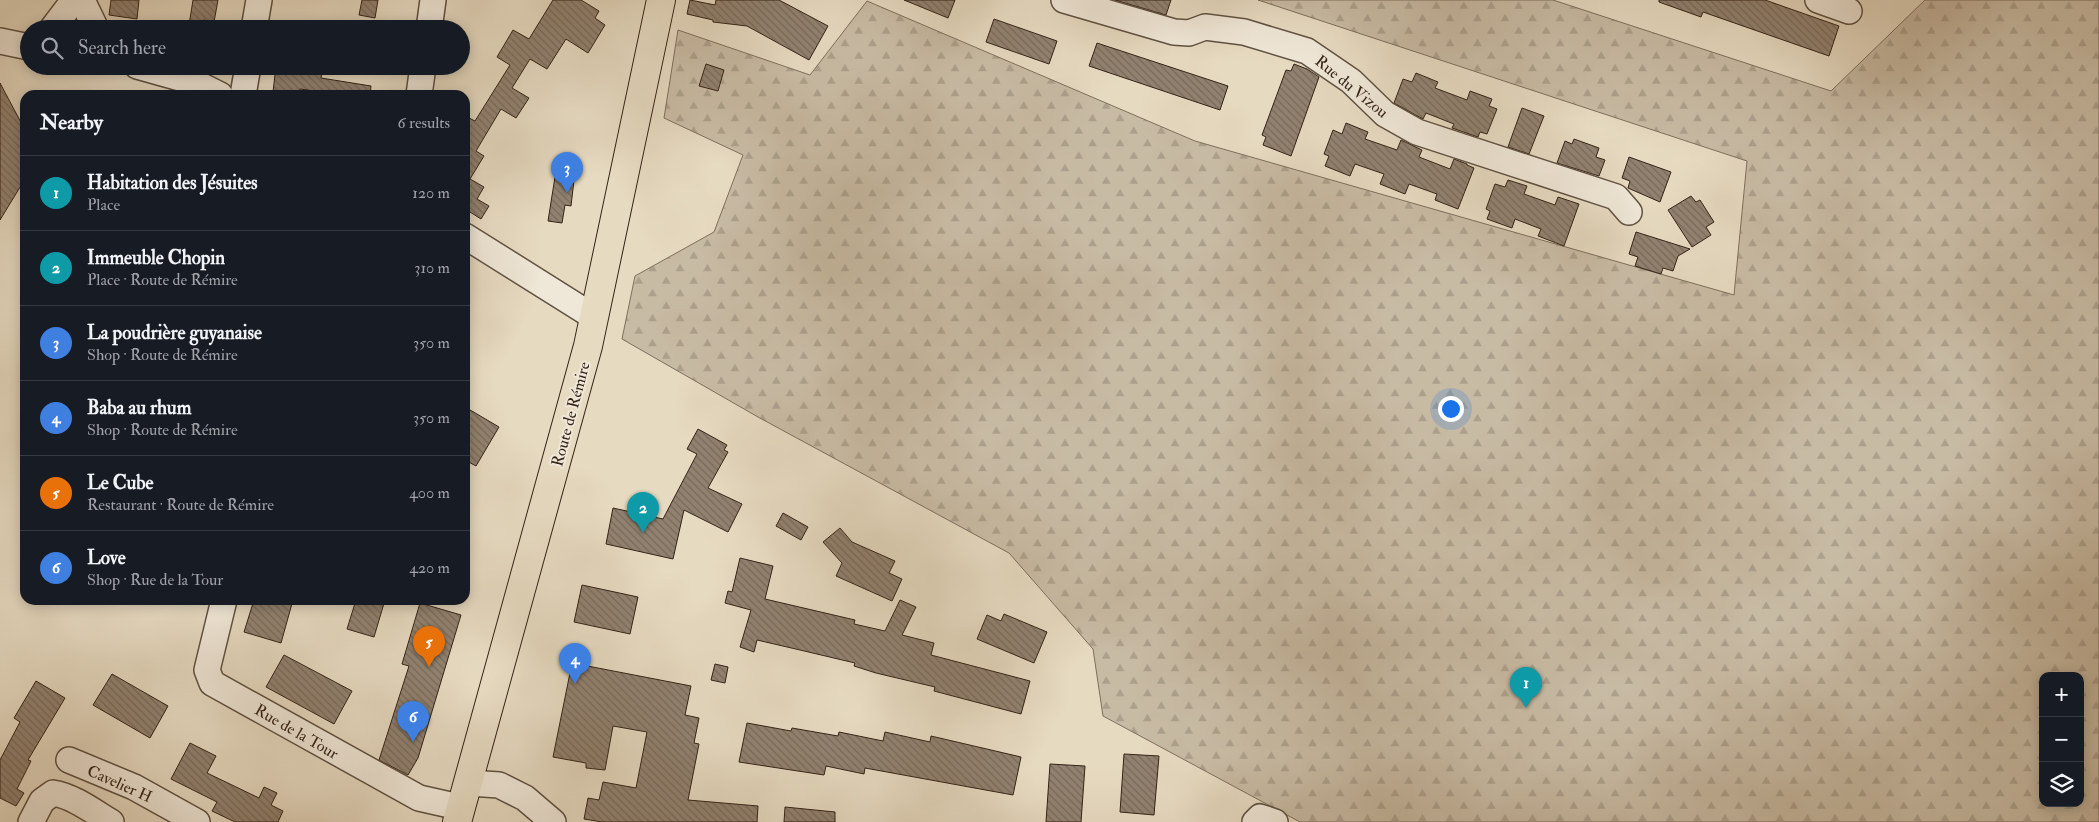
<!DOCTYPE html>
<meta charset="utf-8">
<style>
:root{--surface:#171b24;--page:#242831;--text:#f1f3f6;--muted:#9ea1a6;--line:#363941;--accent:#ea580c}
body{margin:0;font-family:"IM FELL Double Pica",serif;background:var(--page);color:var(--text)}
.controls{position:absolute;right:15px;bottom:15px;display:grid;overflow:hidden;border-radius:10px;box-shadow:0 2px 12px #0003}
.controls button{width:45px;height:45px;display:grid;place-items:center;padding:0;border:0;border-bottom:1px solid var(--line);background:var(--surface);color:var(--text);font:25px sans-serif}
.you{position:absolute;left:1450px;top:408px;width:18px;height:18px;margin:-12px;border:4px solid #fff;border-radius:50%;background:#1a73e8;box-shadow:0 0 0 8px #1a73e833}
.badge{display:grid;place-items:center;width:32px;height:32px;border-radius:50%;background:var(--accent);color:#fff;font-size:16px;font-weight:700}
.pin{position:absolute;translate:-50% -41px;filter:drop-shadow(0 1px 2px #0008)}
.pin::after{content:'';position:absolute;top:26px;width:18px;height:15px;background:inherit;clip-path:polygon(0 0,100% 0,50% 100%)}
.list{margin:0;padding:0;list-style:none}
h2{display:flex;justify-content:space-between;align-items:center;height:65px;margin:0;padding:0 20px;font-size:21px}
h2 small{font-size:16px;font-weight:400;color:var(--muted)}
.list li{display:grid;grid-template-columns:32px 1fr auto;gap:15px;align-items:center;box-sizing:border-box;height:75px;padding:0 20px;border-top:1px solid var(--line)}
.list b{display:block;font-size:19px;white-space:nowrap}
.list p{margin:0;font-size:16px;white-space:nowrap;color:var(--muted)}
.list em{font-size:16px;font-style:normal;color:var(--muted)}
.icon{flex:none;width:28px;height:28px;fill:none;stroke:currentColor;stroke-width:2;stroke-linecap:round;stroke-linejoin:round}
.map{position:relative;flex:none;width:2099px;height:822px;overflow:hidden}
.search{position:absolute;background:var(--surface);box-shadow:0 2px 12px #0003;left:20px;top:20px;width:450px;height:55px;display:flex;align-items:center;gap:12px;box-sizing:border-box;padding:0 18px;border-radius:28px;color:var(--muted);font-size:19px}
.panel{position:absolute;background:var(--surface);box-shadow:0 2px 12px #0003;left:20px;top:90px;width:450px;height:515px;border-radius:15px}
.map>svg:first-child{display:block}
.forest{fill:url(#forest-firs);stroke:#7e6f5e;fill-rule:evenodd}
.building{fill:url(#building-back-hatch);stroke:#342318}
.lines{fill:none;stroke-linecap:round;stroke-linejoin:round}
.minor-casing{stroke:#605142;stroke-width:28}
.major-casing{stroke:#342318;stroke-width:30}
.minor{stroke:#efe7d7;stroke-width:25}
.major{stroke:#e6dac1;stroke-width:28}
.labels{text-anchor:middle;stroke-width:4;stroke-linejoin:round;paint-order:stroke}
.street-label{font-size:16px;fill:#342318;stroke:#efe7d7}
</style>
<div class="map">
<svg width="2099" height="822" viewBox="0 0 2099 822">
<defs>
<pattern id="forest-firs" width="22" height="20" patternUnits="userSpaceOnUse" patternTransform="scale(1.25)"><rect width="22" height="20" fill="#c8bba4"/><path d="M5 1l3.5 6h-7zM16 11l3.5 6h-7z" fill="#aca08c"/></pattern>
<pattern id="building-back-hatch" width="6" height="6" patternUnits="userSpaceOnUse" patternTransform="scale(1.25)"><rect width="6" height="6" fill="#918270"/><path d="M-1 5l2 2M0 0l6 6M5-1l2 2" fill="none" stroke="#776a5b"/></pattern>
</defs>
<rect width="100%" height="100%" fill="#e6dac1"/>
<filter id="stains"><feTurbulence type="fractalNoise" baseFrequency=".004" numOctaves="4"/><feColorMatrix values="0 0 0 0 .2 0 0 0 0 .09 0 0 0 0 .02 0 0 0 .5 -.17"/></filter>
<radialGradient id="worn" r=".72"><stop offset=".6" stop-color="#630" stop-opacity="0"/><stop offset="1" stop-color="#630" stop-opacity=".3"/></radialGradient>
<path class="forest" d="M1258,0H1553L1831,91L1925,0H2099V822H1300L1103,716L1093,649L1009,553L758,417L622,339L635,276L714,232L743,155L664,118L678,30L810,75L867,1L1195,141L1734,295L1747,161ZM2043,676H2080V803H2043Z"/>
<g class="building">
<polygon points="111,0 139,0 137,19 109,15"/>
<polygon points="193,0 218,0 214,22 203,20 202,27 189,25"/>
<polygon points="362,0 378,0 375,18 359,15"/>
<polygon points="553,0 581,0 599,11 595,18 605,25 588,53 566,39 547,69 530,59 512,88 529,98 516,118 501,109 476,151 484,156 470,179 484,187 477,199 489,206 481,219 470,212 465,220 465,116 475,121 510,65 497,57 513,30 529,39"/>
<polygon points="690,0 715,5 716,0 779,0 828,26 809,60 747,26 713,22 713,20 687,14"/>
<polygon points="904,0 955,0 948,18"/>
<polygon points="1115,0 1171,0 1166,15"/>
<polygon points="1659,0 1765,0 1839,26 1829,56 1703,12 1701,17 1659,2"/>
<polygon points="994,19 1057,41 1049,64 986,42"/>
<polygon points="1097,43 1228,86 1220,110 1089,66"/>
<polygon points="706,64 724,70 718,91 699,86"/>
<polygon points="1294,64 1307,69 1319,77 1291,156 1263,145 1266,137 1262,135 1286,70 1291,71"/>
<polygon points="276,66 323,66 321,78 371,86 370,95 345,95 300,89 300,95 273,92"/>
<polygon points="1416,73 1438,82 1435,88 1467,100 1470,91 1492,99 1489,106 1497,109 1487,134 1480,132 1478,137 1452,128 1454,124 1426,113 1423,119 1394,103 1403,79 1412,82"/>
<polygon points="0,83 25,130 25,179 0,220"/>
<polygon points="1522,108 1544,116 1529,154 1508,147"/>
<polygon points="1346,123 1368,132 1365,139 1397,150 1401,140 1422,150 1419,157 1450,169 1454,159 1467,164 1467,165 1474,168 1458,209 1435,200 1437,194 1409,184 1405,194 1380,184 1384,174 1355,164 1350,176 1325,166 1329,156 1324,154 1333,130 1342,134"/>
<polygon points="1574,139 1599,148 1596,157 1605,160 1599,176 1557,163 1565,141 1572,144"/>
<polygon points="1629,157 1671,172 1660,202 1628,188 1630,181 1622,178"/>
<polygon points="555,177 574,180 571,206 565,205 562,223 548,221"/>
<polygon points="1508,180 1527,186 1524,194 1555,205 1558,197 1579,204 1564,246 1538,236 1541,229 1515,219 1512,228 1487,219 1490,211 1486,209 1495,184 1505,187"/>
<polygon points="1691,196 1696,202 1700,200 1714,222 1706,227 1711,235 1692,247 1668,210"/>
<polygon points="1636,232 1690,249 1678,256 1673,271 1663,268 1661,274 1635,266 1638,257 1629,254"/>
<polygon points="465,407 499,427 476,466 465,460"/>
<polygon points="698,429 727,445 724,450 728,452 708,488 742,504 728,532 684,510 673,559 606,544 613,508 663,519 697,454 687,449"/>
<polygon points="783,513 808,527 801,540 776,526"/>
<polygon points="840,528 852,542 895,561 889,573 902,579 892,601 836,576 842,563 823,542"/>
<polygon points="740,558 773,566 765,599 855,620 854,624 885,631 900,600 916,607 902,635 934,643 931,655 1030,681 1021,714 934,691 935,687 876,673 854,666 855,663 800,650 757,640 754,652 740,647 751,610 725,603 728,591 732,592"/>
<polygon points="582,585 638,597 630,634 574,622"/>
<polygon points="254,600 293,600 281,643 244,632"/>
<polygon points="356,600 385,600 374,637 347,629"/>
<polygon points="420,603 461,615 418,758 408,775 379,760 409,666 402,664"/>
<polygon points="1004,614 1047,632 1034,663 977,639 987,615 1001,621"/>
<polygon points="284,655 352,691 334,724 266,687"/>
<polygon points="572,663 691,686 685,715 699,718 694,743 699,744 688,800 758,806 757,822 602,822 584,819 588,798 599,800 603,782 636,788 647,732 613,726 605,770 586,768 586,763 553,757"/>
<polygon points="715,664 728,667 725,683 711,680"/>
<polygon points="112,674 168,706 150,738 93,705"/>
<polygon points="36,681 65,698 28,760 31,761 17,789 24,793 16,806 0,798 0,760 20,722 14,718"/>
<polygon points="747,723 791,731 792,728 838,736 839,732 883,741 885,732 930,742 931,736 1021,757 1013,795 865,768 864,774 826,766 824,775 739,762"/>
<polygon points="190,743 216,756 207,773 259,798 264,787 277,793 271,805 283,811 278,822 235,822 212,811 217,802 171,779"/>
<polygon points="1124,754 1159,756 1154,815 1120,812"/>
<polygon points="1050,764 1085,766 1081,822 1046,822"/>
<polygon points="785,807 835,812 835,822 784,822"/>
</g>
<g class="lines">
<g class="minor-casing">
<g id="minor">
<polyline points="82,0 96,29"/>
<polyline points="1064,0 1174,32 1189,33 1205,27 1244,32 1307,51 1351,81 1385,114 1417,132 1616,197 1629,212"/>
<polyline points="1818,0 1849,11"/>
<polyline points="52,29 74,0"/>
<polyline points="254,29 259,0"/>
<polyline points="429,29 433,0"/>
<polyline points="0,41 29,47"/>
<polyline points="137,66 194,82 220,95"/>
<polyline points="243,95 248,66"/>
<polyline points="419,95 423,66"/>
<polyline points="465,236 594,317"/>
<polyline points="224,600 207,670 212,683 419,798 450,805 459,813"/>
<polyline points="69,760 134,787 197,822"/>
<polyline points="469,783 499,785 525,798 553,822"/>
<path d="M31,822L42,801L53,793C73,796 94,812 111,822"/>
<polyline points="1255,822 1260,817 1275,822"/>
</g>
</g>
<g class="major-casing">
<polyline id="major" points="457,822 588,346 661,0"/>
</g>
<use href="#minor" class="minor"/>
<use href="#major" class="major"/>
</g>
<g class="labels">
<g class="street-label">
<text transform="translate(1352 86) rotate(39)" y="6">Rue du Vizou</text>
<text transform="translate(570 414) rotate(-75)" y="6">Route de Rémire</text>
<text transform="translate(297 731) rotate(30)" y="6">Rue de la Tour</text>
<text transform="translate(120 783) rotate(24)" y="6">Cavelier H</text>
</g>
</g>
<rect width="100%" height="100%" filter="url(#stains)"/>
<rect width="100%" height="100%" fill="url(#worn)"/>
</svg>
<div class="controls">
<button>+</button>
<button>−</button>
<button><svg class="icon" aria-label="layers" viewBox="0 0 24 24"><path d="M12 4l9 5-9 5-9-5zM3 14l9 5 9-5"/></svg></button>
</div>
<div class="you"></div>
<div class="pin badge" style="left:1526px;top:708px;background:#0f9aa8">1</div>
<div class="pin badge" style="left:643px;top:533px;background:#0f9aa8">2</div>
<div class="pin badge" style="left:567px;top:193px;background:#3f7fe0">3</div>
<div class="pin badge" style="left:575px;top:684px;background:#3f7fe0">4</div>
<div class="pin badge" style="left:429px;top:667px;background:#e8710a">5</div>
<div class="pin badge" style="left:413px;top:742px;background:#3f7fe0">6</div>
<div class="search"><svg class="icon" aria-label="search" viewBox="0 0 24 24"><circle cx="10" cy="10" r="6"/><path d="M15 15l6 6"/></svg>Search here</div>
<section class="panel">
<h2>Nearby<small>6 results</small></h2>
<ul class="list">
<li><span class="badge" style="background:#0f9aa8">1</span><div><b>Habitation des Jésuites</b><p>Place</p></div><em>120 m</em></li>
<li><span class="badge" style="background:#0f9aa8">2</span><div><b>Immeuble Chopin</b><p>Place · Route de Rémire</p></div><em>310 m</em></li>
<li><span class="badge" style="background:#3f7fe0">3</span><div><b>La poudrière guyanaise</b><p>Shop · Route de Rémire</p></div><em>350 m</em></li>
<li><span class="badge" style="background:#3f7fe0">4</span><div><b>Baba au rhum</b><p>Shop · Route de Rémire</p></div><em>350 m</em></li>
<li><span class="badge" style="background:#e8710a">5</span><div><b>Le Cube</b><p>Restaurant · Route de Rémire</p></div><em>400 m</em></li>
<li><span class="badge" style="background:#3f7fe0">6</span><div><b>Love</b><p>Shop · Rue de la Tour</p></div><em>420 m</em></li>
</ul>
</section>
</div>
